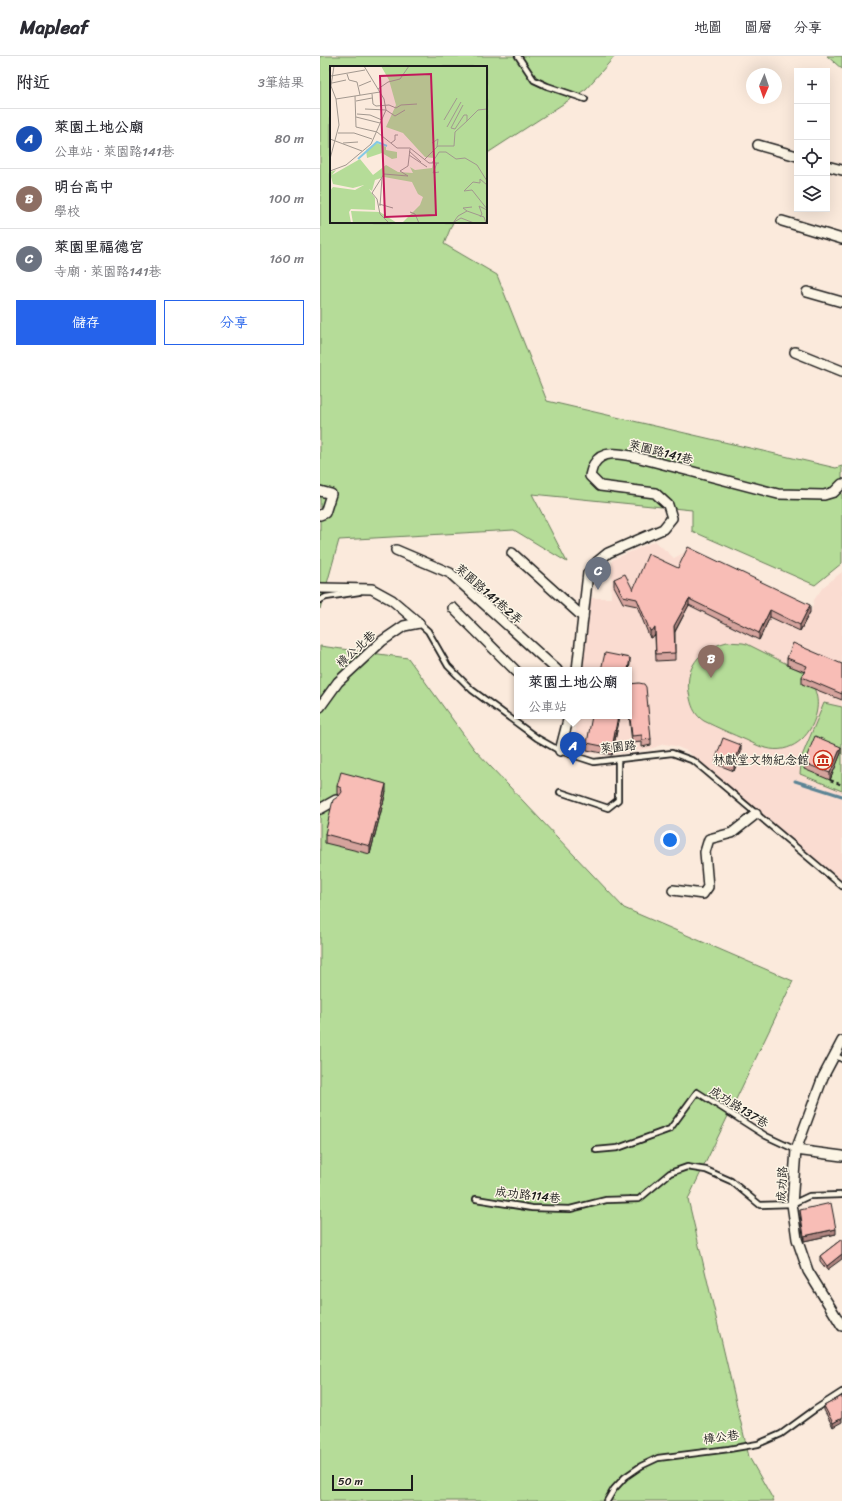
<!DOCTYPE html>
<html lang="zh-TW">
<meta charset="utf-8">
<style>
:root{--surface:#fff;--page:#f7f7f7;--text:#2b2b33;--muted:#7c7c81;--line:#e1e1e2;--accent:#2563eb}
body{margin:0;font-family:Sriracha,"LXGW WenKai TC",sans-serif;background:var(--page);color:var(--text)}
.controls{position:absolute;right:12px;top:12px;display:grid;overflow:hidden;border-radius:0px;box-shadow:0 4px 16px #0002}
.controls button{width:36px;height:36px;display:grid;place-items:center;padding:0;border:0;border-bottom:1px solid var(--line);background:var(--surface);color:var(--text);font:20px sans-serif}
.compass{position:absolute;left:426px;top:12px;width:36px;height:36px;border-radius:50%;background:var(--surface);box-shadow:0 4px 16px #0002;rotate:182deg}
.scale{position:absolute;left:12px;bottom:10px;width:81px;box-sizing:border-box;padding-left:4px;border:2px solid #1c1c1c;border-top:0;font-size:11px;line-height:14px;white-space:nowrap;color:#1c1c1c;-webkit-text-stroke:3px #fcf5e5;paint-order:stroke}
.you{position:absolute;left:350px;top:784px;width:14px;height:14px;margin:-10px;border:3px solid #fff;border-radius:50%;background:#1a73e8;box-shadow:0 0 0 6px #1a73e833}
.badge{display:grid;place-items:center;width:26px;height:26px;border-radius:50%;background:var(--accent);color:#fff;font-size:13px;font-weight:700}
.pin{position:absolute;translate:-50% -33px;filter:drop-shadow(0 1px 2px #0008)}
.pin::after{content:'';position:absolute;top:21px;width:14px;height:12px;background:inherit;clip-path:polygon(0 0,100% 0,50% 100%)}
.popup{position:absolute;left:194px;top:611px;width:118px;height:52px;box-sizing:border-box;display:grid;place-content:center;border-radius:0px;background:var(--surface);filter:drop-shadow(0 1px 3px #0005);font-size:13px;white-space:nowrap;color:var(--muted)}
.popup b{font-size:15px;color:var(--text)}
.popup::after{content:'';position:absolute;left:50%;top:100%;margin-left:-8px;border:8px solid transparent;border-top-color:var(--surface)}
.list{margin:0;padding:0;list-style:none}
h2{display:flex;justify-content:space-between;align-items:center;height:52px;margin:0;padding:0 16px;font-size:17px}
h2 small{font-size:13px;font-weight:400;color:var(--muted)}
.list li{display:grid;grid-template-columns:26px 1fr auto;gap:12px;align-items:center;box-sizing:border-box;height:60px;padding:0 16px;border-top:1px solid var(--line)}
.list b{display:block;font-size:15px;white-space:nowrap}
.list p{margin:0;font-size:13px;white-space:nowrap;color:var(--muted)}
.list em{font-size:13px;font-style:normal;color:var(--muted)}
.actions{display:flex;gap:8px;padding:12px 16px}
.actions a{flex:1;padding:9px 0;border:1px solid var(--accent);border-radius:0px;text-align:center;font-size:14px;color:var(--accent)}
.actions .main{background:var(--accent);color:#fff}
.icon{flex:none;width:22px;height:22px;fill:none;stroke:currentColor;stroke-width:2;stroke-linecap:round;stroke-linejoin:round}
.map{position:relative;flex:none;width:522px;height:1445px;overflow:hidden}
header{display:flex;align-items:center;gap:24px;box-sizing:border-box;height:56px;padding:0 20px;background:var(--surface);border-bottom:1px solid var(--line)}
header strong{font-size:19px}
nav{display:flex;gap:22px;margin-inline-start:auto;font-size:14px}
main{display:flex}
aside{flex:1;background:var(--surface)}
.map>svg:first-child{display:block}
.built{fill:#fadcd1}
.green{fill:#b5dc98;stroke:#687c5a}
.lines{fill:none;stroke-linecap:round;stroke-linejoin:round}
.stream{stroke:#5b8495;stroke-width:3}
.service-casing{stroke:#1c1c1c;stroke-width:8}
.minor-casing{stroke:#1c1c1c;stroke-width:12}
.path{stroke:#1c1c1c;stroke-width:2;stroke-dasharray:4 3;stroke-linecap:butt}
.service{stroke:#fcf5e5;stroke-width:4.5}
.minor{stroke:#fcf5e5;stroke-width:9}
.wall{fill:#d5a39d;stroke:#1c1c1c}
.shaded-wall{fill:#ae847f;stroke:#1c1c1c}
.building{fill:#f8bdb6;stroke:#1c1c1c}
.labels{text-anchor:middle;stroke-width:3;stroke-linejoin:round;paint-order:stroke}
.street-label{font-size:12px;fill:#1c1c1c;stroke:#fcf5e5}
.poi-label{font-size:12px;fill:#1c1c1c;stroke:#fcf5e5;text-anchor:end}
.inset-river{fill:none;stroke:#85c9e6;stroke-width:2}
.inset-road{fill:none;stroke:#a2988f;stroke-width:1}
.view{fill:#c2185b;fill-opacity:0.15;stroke:#c2185b;stroke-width:2}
.inset-edge{fill:none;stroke:#1c1c1c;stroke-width:2}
</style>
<header>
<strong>Mapleaf</strong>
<nav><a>地圖</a><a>圖層</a><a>分享</a></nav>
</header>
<main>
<aside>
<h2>附近<small>3筆結果</small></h2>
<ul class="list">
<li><span class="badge" style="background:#1a4fb4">A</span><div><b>萊園土地公廟</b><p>公車站 · 萊園路141巷</p></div><em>80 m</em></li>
<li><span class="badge" style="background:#8d6e63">B</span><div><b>明台高中</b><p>學校</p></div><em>100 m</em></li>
<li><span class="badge" style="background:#6b7280">C</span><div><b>萊園里福德宮</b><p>寺廟 · 萊園路141巷</p></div><em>160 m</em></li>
</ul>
<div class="actions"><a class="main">儲存</a><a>分享</a></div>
</aside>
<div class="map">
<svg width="522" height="1445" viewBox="0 0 522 1445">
<rect width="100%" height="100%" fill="#fbeadc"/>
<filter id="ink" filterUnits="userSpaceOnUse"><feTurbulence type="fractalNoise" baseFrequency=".025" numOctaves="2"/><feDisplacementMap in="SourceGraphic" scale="8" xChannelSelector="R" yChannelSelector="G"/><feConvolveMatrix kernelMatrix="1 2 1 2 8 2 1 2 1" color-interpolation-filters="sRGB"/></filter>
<g filter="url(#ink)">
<polygon class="built" points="335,485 354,502 367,495 491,555 494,544 503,531 522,516 522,826 367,695 355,690 344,688 333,692 291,698 273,698 254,694 257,660 309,660 309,614 261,614 268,542 291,542 292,504"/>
<g class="green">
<polygon points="0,0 295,0 266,33 166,98 166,11 11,11 11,166 133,166 124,188 177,219 227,345 516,412 522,410 522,507 495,529 372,475 372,454 212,438 247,506 194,474 19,484 0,553"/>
<polygon points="507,0 522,0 522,13"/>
<path d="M407,586L423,587L427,588L483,616C495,629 500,642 496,658C491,681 470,699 446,692C439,691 433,687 426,684C412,678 398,672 384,665C376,660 372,652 370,642C363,612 379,593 407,586Z"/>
<polygon points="0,590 88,602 154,693 304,852 473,925 368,1143 429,1401 454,1445 0,1445"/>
<polygon points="504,647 522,651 522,735 480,718 482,700"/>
</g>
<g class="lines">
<polyline class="stream" points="475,725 522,740"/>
<g class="service-casing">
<g id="service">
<polyline points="198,0 214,24 227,30 265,43"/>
<polyline points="0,544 6,541 39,536"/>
<polyline points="99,567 108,575 128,610 152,634 217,682 240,695 274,706 352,697 374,705 522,830"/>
<polyline points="240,736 288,752 298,744 298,704"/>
<polyline points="514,999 522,1003"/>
<polyline points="276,1094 298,1092 350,1073 377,1036 446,1080 476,1094"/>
<polyline points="156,1143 212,1152 250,1153 286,1144 319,1143 350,1117 367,1111 386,1114 411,1125 440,1149 472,1148 489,1140 522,1139"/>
<polyline points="287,1445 294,1433 305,1421 321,1410 338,1402 409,1393 438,1388 461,1378 494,1354 522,1336"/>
</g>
</g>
<g class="minor-casing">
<g id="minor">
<polyline points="438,89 477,100"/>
<polyline points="507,110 522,114"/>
<polyline points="462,165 522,183"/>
<polyline points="487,236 522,246"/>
<polyline points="475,296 522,315"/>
<polyline points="0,435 11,438 5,457 0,459"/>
<polyline points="76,494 130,517 237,614"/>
<polyline points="192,497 263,561"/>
<polyline points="0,532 52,533 72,544 99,567"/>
<polyline points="133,552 197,616"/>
<path d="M257,614L268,517L277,506L288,497L343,473L352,462L348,449L335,437L280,430L270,420C271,416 272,411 274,408C283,393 302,398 316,401L458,438L504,439L514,436L522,428"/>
<polyline points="0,651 18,626 62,585 84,570 99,567"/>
<polyline points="240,695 249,660"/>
<polyline points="0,753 16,744"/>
<polyline points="353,834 383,838 388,831 385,796 389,783 412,777 436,758"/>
<polyline points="522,985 503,1021 476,1094 472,1148 477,1183 488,1215 522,1270"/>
<polyline points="476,1094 522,1100"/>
</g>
</g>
<polyline class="path" points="510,724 522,729"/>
<use href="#service" class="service"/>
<use href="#minor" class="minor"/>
</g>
<g class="wall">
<polygon points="358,512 490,556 480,575 450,561 439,584 369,549 355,576 355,604 336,605 335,579 330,582 317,550 303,547 294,530 294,523 313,534"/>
<polygon points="467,602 522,608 522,644 482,628 482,621 485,616 467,609"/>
<polygon points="309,628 331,683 331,689 322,691 322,686 312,687 309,659"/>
<polygon points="300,660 292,699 267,694 267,687"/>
<polygon points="421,696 414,715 396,708 396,702"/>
<polygon points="521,697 510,724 484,713 484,707"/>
<polygon points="17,730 66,736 50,798 5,787 5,778 20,740 17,738"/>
<polygon points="480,1154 516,1178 484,1185 480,1159"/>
<polygon points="522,1183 507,1214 500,1205 500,1200"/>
<polygon points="522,1340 513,1371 504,1354 504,1350"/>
</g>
<g class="shaded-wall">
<polygon points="369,543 369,549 354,577 354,570"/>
<polygon points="490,549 490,556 480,575 480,569"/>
<polygon points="450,554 450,561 439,584 439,577"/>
<polygon points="335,572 335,579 330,582 330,575"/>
<polygon points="310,602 310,608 309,614 308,614"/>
<polygon points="298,660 300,660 292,699 292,692"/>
<polygon points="421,689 421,696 414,715 414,708"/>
<polygon points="521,691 521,697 510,724 510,717"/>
<polygon points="66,728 66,736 50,798 50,790"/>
<polygon points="516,1173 516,1178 484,1185 484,1180"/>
<polygon points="522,1198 522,1203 507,1214 507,1210"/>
<polygon points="522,1362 522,1366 513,1371 513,1367"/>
</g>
<g class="building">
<polygon points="368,491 490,549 480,569 450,554 439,577 369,543 354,570 355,597 336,598 335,572 330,575 317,543 303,540 294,523 305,518 313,534 328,498 358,512"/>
<polygon points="473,587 522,608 522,638 482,621 487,610 467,602"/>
<polygon points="285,597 310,602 308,614 281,614"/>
<polygon points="319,627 324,628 326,631 331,683 322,684 322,679 312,680 309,653 309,628"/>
<polygon points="272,660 298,660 292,692 267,687"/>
<polygon points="495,680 521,691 510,717 484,707"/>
<polygon points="403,682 421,689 414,708 396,702"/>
<polygon points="21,716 66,728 50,790 5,778 13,744 19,740 22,736 21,732 17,730"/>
<polygon points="511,1147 516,1173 484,1180 480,1154"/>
<polygon points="522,1183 522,1198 507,1210 500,1200"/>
<polygon points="522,1340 522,1362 513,1367 504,1350"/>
</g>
</g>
<defs>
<g id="museum-ring" transform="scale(1)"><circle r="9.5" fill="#fcf5e5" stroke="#c8321e" stroke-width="1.5"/><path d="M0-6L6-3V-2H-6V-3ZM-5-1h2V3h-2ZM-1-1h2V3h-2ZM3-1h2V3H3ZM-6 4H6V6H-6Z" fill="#c8321e"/></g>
</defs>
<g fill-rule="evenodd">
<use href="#museum-ring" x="503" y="704"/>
</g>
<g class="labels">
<g class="street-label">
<text transform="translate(341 396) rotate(14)" y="4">萊園路141巷</text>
<text transform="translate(169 538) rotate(41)" y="4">萊園路141巷2弄</text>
<text transform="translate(36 593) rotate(-42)" y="4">樟公北巷</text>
<text transform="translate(298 691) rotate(-6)" y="4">萊園路</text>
<text transform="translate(419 1051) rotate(32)" y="4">成功路137巷</text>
<text transform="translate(462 1128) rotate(-88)" y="4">成功路</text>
<text transform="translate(208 1139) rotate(6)" y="4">成功路114巷</text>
<text transform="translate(401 1381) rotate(-8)" y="4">樟公巷</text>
</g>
<g class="poi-label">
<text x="489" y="708">林獻堂文物紀念館</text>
</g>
</g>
<g transform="translate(10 10)">
<rect width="157" height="157" fill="#fbeadc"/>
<path d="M51,0H157V157H72L90,139L93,131L88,128L82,116L54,111L45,114L42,125L39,123L45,132V144L21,143L19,146L21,157H0V125L3,121L25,124L34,119L23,122L3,118L1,111L0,121V106L6,104L2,109L30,93L43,109L56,99L68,106L83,107L80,101L85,104L102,102L104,92L95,91L73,67L56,61L66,39L59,14ZM47,77L56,81V84L67,86V92L62,93L52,87L37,92L36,84ZM21,145L50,146L67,157H23Z" fill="#b5dc98"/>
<path class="inset-river" d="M28,93L47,76L57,80"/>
<path class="inset-road" d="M17,8L19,14L27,16L30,29M1,10L35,4M2,17L16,14M29,20L41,15M48,23L58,16L70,13L79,0M42,28L43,38L46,40L59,39L66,42L71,39L87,38M25,30L50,26M6,33L25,30L26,61L47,66L67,82H80L99,97H109M26,35L42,32M35,43L56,44L65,50L75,44M27,48L40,49L52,54M26,51L50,57M114,54L127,32M137,55L148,44L157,43M117,61L131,36M121,62L133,39M8,67H24L42,73M0,73L32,85M13,77L28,76M61,77L65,74V69H68M102,77L108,73L107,81M79,85L91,96M79,89L97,101M0,93L9,59L6,33L1,20L4,0M94,94L108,80H124L125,66L137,55V49H134L125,63L121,62M102,97L109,86H116L126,93L135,92L147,99L157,115M107,97L103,107L109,106M0,105L16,99L41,78L56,44L54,33L34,0M157,119L150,113V117L143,116L134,125L142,124L157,143M49,138L63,142M50,140L52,112M137,145L133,142L142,141M80,146L85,148L89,157M150,151L152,148L149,140L157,144M124,156L131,152L144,157M59,157L50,148L47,133L42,127L54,108L78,110L70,105L78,100L80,83M123,157L128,150L137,145L154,151L156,157"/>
<path class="view" d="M101,8L106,149L55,151L50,10Z"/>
<rect width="157" height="157" class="inset-edge"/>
</g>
</svg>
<div class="controls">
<button>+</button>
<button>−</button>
<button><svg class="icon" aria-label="locate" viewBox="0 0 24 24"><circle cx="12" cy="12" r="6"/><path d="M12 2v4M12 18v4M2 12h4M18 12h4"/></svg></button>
<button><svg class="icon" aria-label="layers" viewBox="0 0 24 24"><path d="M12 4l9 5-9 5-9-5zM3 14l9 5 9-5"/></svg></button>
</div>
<svg class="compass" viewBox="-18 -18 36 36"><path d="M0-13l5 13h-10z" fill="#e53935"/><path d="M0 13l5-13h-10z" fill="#7c7c81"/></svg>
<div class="scale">50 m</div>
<div class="you"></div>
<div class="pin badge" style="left:253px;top:709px;background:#1a4fb4">A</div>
<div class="popup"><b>萊園土地公廟</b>公車站</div>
<div class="pin badge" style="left:391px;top:622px;background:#8d6e63">B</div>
<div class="pin badge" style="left:278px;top:534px;background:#6b7280">C</div>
</div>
</main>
